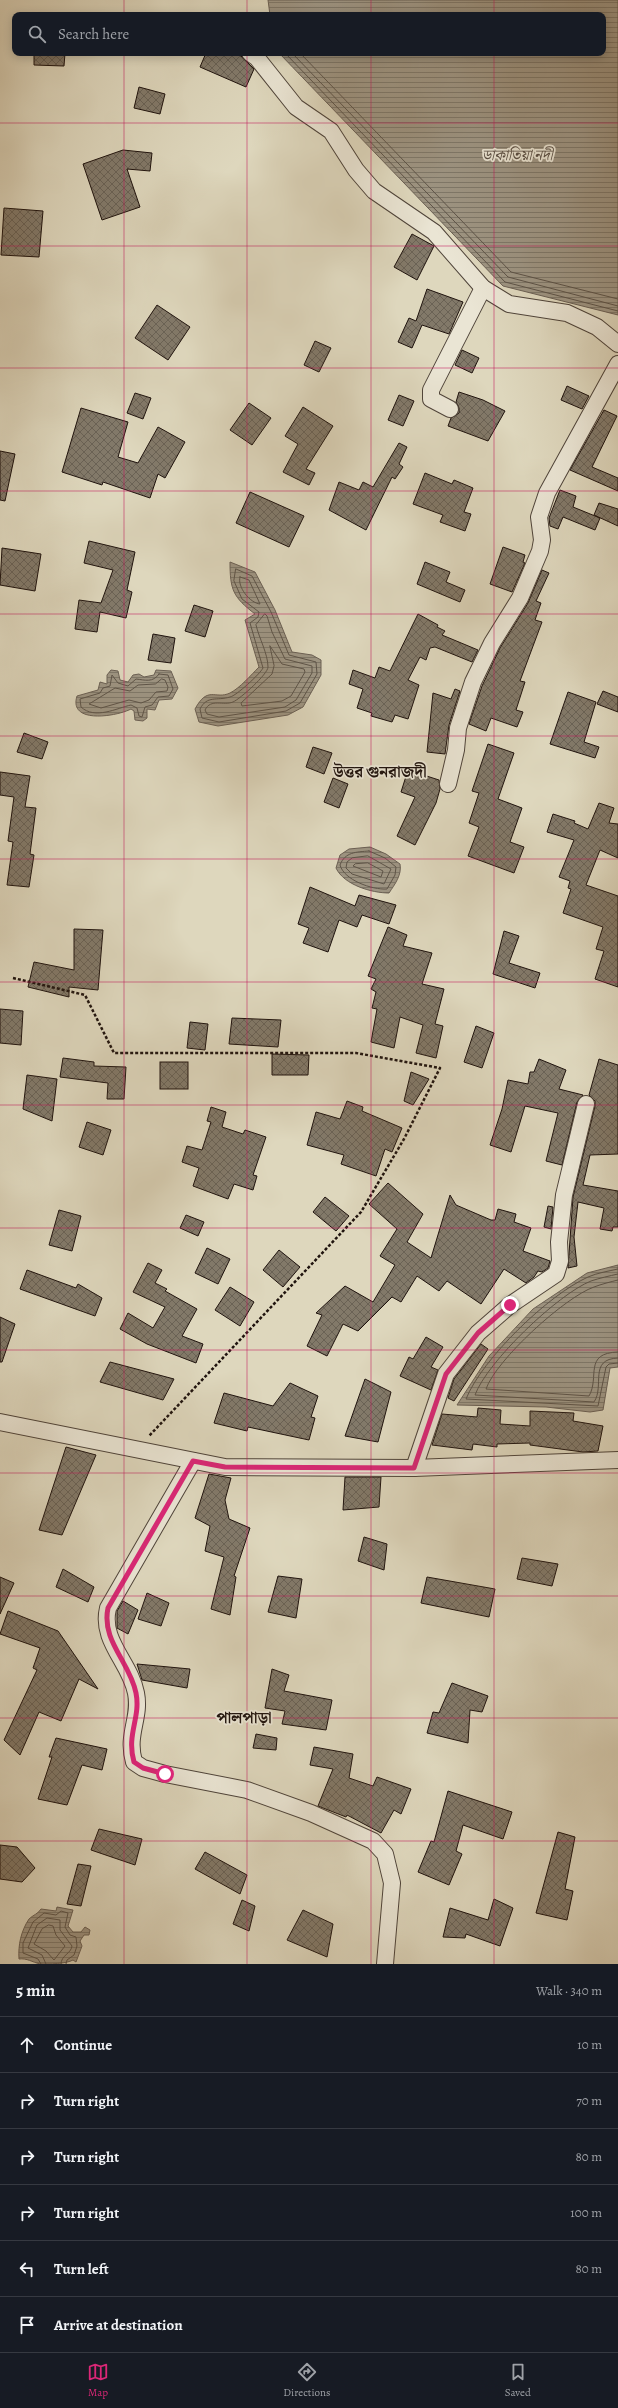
<!DOCTYPE html>
<meta charset="utf-8">
<style>
:root{--surface:#171b24;--page:#242831;--text:#f1f3f6;--muted:#9ea1a6;--line:#363941;--accent:#db2777}
body{margin:0;font-family:Alegreya,"Noto Serif Bengali",serif;background:var(--page);color:var(--text)}
.stop{position:absolute;width:12px;height:12px;margin:-9px;border:3px solid #db2777;border-radius:50%;background:#fff}
.stop.end{background:#db2777;border-color:#fff;box-shadow:0 1px 4px #0008}
.list{margin:0;padding:0;list-style:none}
h2{display:flex;justify-content:space-between;align-items:center;height:52px;margin:0;padding:0 16px;font-size:17px}
h2 small{font-size:13px;font-weight:400;color:var(--muted)}
.list li{display:grid;grid-template-columns:26px 1fr auto;gap:12px;align-items:center;box-sizing:border-box;height:56px;padding:0 16px;border-top:1px solid var(--line)}
.list b{display:block;font-size:15px;white-space:nowrap}
.list em{font-size:13px;font-style:normal;color:var(--muted)}
.icon{flex:none;width:22px;height:22px;fill:none;stroke:currentColor;stroke-width:2;stroke-linecap:round;stroke-linejoin:round}
.map{position:relative;flex:none;width:618px;height:1964px;overflow:hidden}
.search{position:absolute;background:var(--surface);box-shadow:0 2px 10px #0003;left:12px;right:12px;top:12px;height:44px;display:flex;align-items:center;gap:10px;box-sizing:border-box;padding:0 14px;border-radius:8px;color:var(--muted);font-size:15px}
.sheet{height:388px;background:var(--surface)}
nav{display:flex;justify-content:space-around;align-items:center;box-sizing:border-box;height:56px;border-top:1px solid var(--line);background:var(--surface);font-size:11px;color:var(--muted)}
nav a{display:grid;justify-items:center;gap:2px}
nav .on{color:var(--accent)}
.map>svg:first-child{display:block}
.water{fill:url(#water-rules);stroke:#6b6054}
.lines{fill:none;stroke-linecap:round;stroke-linejoin:round}
.shore{stroke:#5e5448;stroke-width:1}
.building{fill:url(#building-cross-hatch);stroke:#1f130e}
.street-casing{stroke:#4f443a;stroke-width:18}
.path{stroke:#1f130e;stroke-width:2.5;stroke-dasharray:3 2;stroke-linecap:butt}
.street{stroke:#eae5d4;stroke-width:16}
.route{stroke:#db2777;stroke-width:5}
.grid{fill:none;stroke:#c2185b;stroke-width:1;stroke-opacity:0.55}
.labels{text-anchor:middle;stroke-width:3.5;stroke-linejoin:round;paint-order:stroke}
.water-label{font-size:15px;font-style:italic;fill:#584d42;stroke:#eae5d4}
.quarter-label{font-size:16px;font-weight:bold;fill:#1f130e;stroke:#eae5d4}
</style>
<div class="map">
<svg width="618" height="1964" viewBox="0 0 618 1964">
<defs>
<pattern id="water-rules" width="6" height="5" patternUnits="userSpaceOnUse"><rect width="6" height="5" fill="#9d9482"/><path d="M0 2.5h6" fill="none" stroke="#7f7869"/></pattern>
<pattern id="building-cross-hatch" width="8" height="8" patternUnits="userSpaceOnUse"><rect width="8" height="8" fill="#827969"/><path d="M0 0l8 8M0 8l8-8" fill="none" stroke="#6a6255"/></pattern>
</defs>
<rect width="100%" height="100%" fill="#ded7bd"/>
<filter id="stains"><feTurbulence type="fractalNoise" baseFrequency=".005" numOctaves="4"/><feColorMatrix values="0 0 0 0 .2 0 0 0 0 .09 0 0 0 0 .02 0 0 0 .5 -.17"/></filter>
<radialGradient id="worn" r=".72"><stop offset=".6" stop-color="#630" stop-opacity="0"/><stop offset="1" stop-color="#630" stop-opacity=".3"/></radialGradient>
<g class="water">
<polygon points="268,0 618,0 618,315 503,286 279,53 603,53 603,15 270,15"/>
<path d="M230,562L255,572L275,610L292,652L312,655L321,660V675L303,707L288,715L218,726L199,722L195,709C208,685 215,700 230,693C240,688 251,675 259,667L245,620L255,614C233,597 230,590 230,562Z"/>
<path d="M111,670L118,671L120,680L128,682L133,675L139,674L144,677L154,675L156,670L171,671L178,688L172,699L159,700L155,710L147,709V718L143,721L135,720L134,711L131,709C118,716 68,725 77,696L98,690L100,682L107,684V675Z"/>
<path d="M370,847L386,854L400,864C402,875 395,884 389,893C372,893 344,885 336,868L340,855L349,849Z"/>
<polygon points="618,1265 618,1367 610,1368 603,1410 590,1412 546,1407 457,1405 489,1356 533,1309 587,1273"/>
<path d="M57,1907L73,1910L68,1926L73,1932H81L85,1927L90,1930L89,1935H84L80,1941L82,1946L76,1962L73,1960C66,1964 49,1964 40,1964C32,1962 27,1958 19,1959C18,1945 21,1931 29,1919C33,1915 38,1914 41,1909L56,1911Z"/>
</g>
<g class="lines">
<g class="shore">
<polyline points="285,53 505,282 618,311"/>
<polyline points="292,53 508,277 618,306"/>
<polyline points="300,53 511,272 618,299"/>
<path d="M236,569L252,576L271,612L289,655L316,662L317,674L300,703L286,711L219,722L202,718L200,709C207,695 217,701 230,697C236,696 260,674 263,668L250,623L258,617L259,612L242,599L234,581Z"/>
<path d="M240,577L249,580L260,604C250,603 237,587 240,577Z"/>
<path d="M265,614L267,616L272,632L285,659L312,666V673L296,700L285,707L219,717L207,714L205,710C211,698 223,706 233,702C240,699 268,674 268,667C268,654 259,638 256,625Z"/>
<polygon points="270,646 282,664 304,669 305,672 291,696 282,701 242,706 241,703 272,674 274,666"/>
<path d="M159,674L168,675L173,689L169,696L158,697L152,705L145,707L142,717L139,716L137,708L131,705C117,708 95,720 81,707L80,699L100,693L103,688L110,686L112,675L118,683L128,686L136,679C145,680 153,683 159,674Z"/>
<polygon points="162,679 165,680 168,687 167,691 156,692 149,700 141,703 129,700 101,708 89,704 115,688 130,691 138,685 155,684"/>
<path d="M369,851L385,858L396,867L395,875L387,889C372,890 344,880 340,865C345,852 356,852 369,851Z"/>
<polygon points="368,856 391,869 384,884 352,874 346,868 347,862 352,858"/>
<polygon points="368,863 383,871 381,877 353,866 355,864"/>
<path d="M618,1269C609,1271 597,1273 588,1277C548,1295 482,1359 466,1399L598,1406L606,1367L609,1364L618,1363"/>
<path d="M618,1274C609,1276 600,1278 591,1281C558,1294 487,1362 475,1395L594,1402C605,1386 588,1359 618,1358"/>
<path d="M618,1280C610,1282 602,1284 594,1287C565,1297 496,1360 486,1389L589,1396C600,1377 583,1353 618,1352"/>
<polygon points="49,1925 53,1926 56,1935 65,1946 54,1960 46,1951 34,1944 42,1929"/>
<polyline points="41,1964 38,1959 23,1953 23,1943 33,1922 44,1913 56,1915 61,1911 68,1913 65,1927 70,1935 76,1937 77,1946 74,1955 67,1960 66,1964"/>
<path d="M46,1964L42,1955L28,1948L37,1925L47,1918L60,1920V1930L72,1946C71,1954 61,1955 61,1964"/>
</g>
</g>
<g class="building">
<polygon points="34,53 65,53 64,66 34,65"/>
<polygon points="206,53 234,53 241,56 254,69 246,87 200,67"/>
<polygon points="139,87 165,94 160,114 134,108"/>
<polygon points="123,150 152,153 150,171 127,169 140,207 102,220 83,164"/>
<polygon points="4,208 43,211 39,257 1,255"/>
<polygon points="412,234 434,246 417,280 394,267"/>
<polygon points="427,289 463,302 449,334 422,325 412,348 398,342 409,318 416,321"/>
<polygon points="157,305 190,327 168,360 135,338"/>
<polygon points="315,341 331,348 319,372 304,365"/>
<polygon points="462,350 479,358 472,373 455,365"/>
<polygon points="567,386 589,396 582,409 561,400"/>
<polygon points="459,392 483,400 505,411 488,441 448,426 451,418 459,413 459,408 456,402"/>
<polygon points="135,393 151,398 143,419 127,413"/>
<polygon points="399,395 414,401 403,426 388,420"/>
<polygon points="249,403 271,418 252,445 230,430"/>
<polygon points="303,407 333,426 306,469 315,473 309,485 283,472 298,444 285,436"/>
<polygon points="81,408 128,422 118,457 138,463 158,427 185,442 165,478 158,474 150,498 103,482 102,485 62,472"/>
<polygon points="604,410 617,416 592,467 618,478 618,491 570,470"/>
<polygon points="399,443 407,447 399,464 403,467 395,479 392,477 366,530 329,510 339,482 359,490 363,482 373,487"/>
<polygon points="0,451 15,454 5,501 0,500"/>
<polygon points="425,473 452,484 454,480 473,488 464,512 471,514 465,531 440,522 443,515 413,504"/>
<polygon points="560,490 576,496 573,507 600,518 595,530 563,517 558,529 550,526 549,518"/>
<polygon points="250,492 304,516 289,547 236,523"/>
<polygon points="599,503 618,509 618,526 594,515"/>
<polygon points="89,541 135,552 127,590 132,592 126,618 100,612 97,632 75,629 79,600 101,603 113,570 84,563"/>
<polygon points="503,547 525,555 523,562 525,563 512,592 490,584"/>
<polygon points="2,548 41,554 35,591 0,585"/>
<polygon points="425,562 450,572 446,582 465,590 460,602 417,584"/>
<polygon points="542,570 549,573 536,601 541,603 535,620 542,622 520,681 525,682 516,710 523,712 517,727 491,718 486,731 469,724 482,686 500,648 528,603"/>
<polygon points="194,605 213,611 205,637 185,631"/>
<polygon points="418,614 438,625 437,627 445,631 442,635 478,650 472,662 435,647 430,648 426,660 420,657 408,680 419,685 408,719 395,715 392,722 371,716 372,713 357,708 363,689 349,684 353,670 375,678 379,667 390,671"/>
<polygon points="153,634 175,638 171,663 148,660"/>
<polygon points="455,689 460,691 449,725 445,754 427,752 433,693 451,699"/>
<polygon points="603,691 618,697 618,712 597,704"/>
<polygon points="568,692 596,702 584,742 599,747 595,758 550,744"/>
<polygon points="24,733 48,742 42,759 17,752"/>
<polygon points="488,744 514,753 498,799 522,808 510,842 524,847 514,873 468,856 479,827 469,823 479,793 472,791"/>
<polygon points="313,747 332,753 324,774 306,767"/>
<polygon points="408,770 439,780 440,789 436,803 415,845 397,836 415,797 401,792"/>
<polygon points="0,772 30,776 25,807 36,808 30,854 34,855 29,887 7,885 13,842 8,841 14,797 0,795"/>
<polygon points="333,778 348,784 339,808 324,802"/>
<polygon points="599,803 614,808 609,823 618,824 618,858 600,850 586,885 618,896 618,987 595,979 604,951 596,949 603,927 563,913 571,889 568,888 570,881 559,877 574,840 547,832 553,814 575,821 574,823 588,829"/>
<polygon points="310,887 355,906 359,895 396,905 389,924 362,915 357,927 339,920 328,952 303,943 309,928 298,924"/>
<polygon points="388,927 407,935 403,946 432,953 422,984 444,989 435,1024 443,1026 436,1058 416,1053 423,1025 400,1017 394,1048 371,1042 377,1009 372,1008 376,992 371,989 376,979 368,976"/>
<polygon points="74,929 103,930 98,990 69,987 69,997 28,987 34,962 74,970"/>
<polygon points="504,931 519,936 509,963 540,973 535,988 493,974"/>
<polygon points="0,1009 23,1011 21,1045 0,1043"/>
<polygon points="232,1018 281,1020 278,1047 229,1044"/>
<polygon points="190,1022 208,1024 205,1050 187,1048"/>
<polygon points="476,1026 494,1033 482,1068 464,1062"/>
<polygon points="272,1054 309,1055 308,1075 272,1075"/>
<polygon points="63,1058 94,1062 94,1066 126,1067 124,1099 107,1099 108,1083 60,1077"/>
<polygon points="539,1059 566,1070 559,1089 583,1095 577,1102 562,1165 546,1161 558,1113 525,1106 511,1152 490,1145 502,1109 508,1080 528,1084 530,1072 534,1072"/>
<polygon points="599,1059 618,1065 618,1154 590,1155 583,1185 618,1191 618,1227 613,1227 612,1231 600,1229 604,1208 578,1202 574,1237 577,1266 568,1268 573,1197 595,1106 595,1101 589,1095"/>
<rect x="160" y="1062" width="28" height="27"/>
<polygon points="411,1072 429,1079 413,1105 404,1101"/>
<polygon points="27,1075 57,1079 52,1121 23,1109"/>
<polygon points="347,1101 363,1107 362,1111 402,1128 392,1152 385,1149 376,1176 341,1164 344,1155 307,1145 316,1112 340,1119"/>
<polygon points="211,1107 226,1112 222,1127 243,1134 245,1130 266,1137 253,1175 257,1176 253,1190 234,1184 228,1199 193,1186 199,1168 182,1162 187,1146 202,1150 211,1122 207,1121"/>
<polygon points="87,1122 111,1130 103,1155 79,1147"/>
<polygon points="388,1183 423,1214 407,1242 431,1258 450,1195 456,1205 491,1220 495,1220 498,1209 516,1214 514,1222 531,1228 523,1251 550,1261 548,1268 542,1272 538,1271 534,1277 526,1283 504,1269 481,1304 447,1281 439,1291 417,1276 401,1302 392,1297 358,1331 343,1324 327,1356 307,1346 322,1315 316,1313 345,1286 373,1302 395,1265 380,1256 397,1229 369,1204"/>
<polygon points="325,1197 349,1216 336,1231 313,1212"/>
<polygon points="548,1206 553,1207 551,1229 544,1227"/>
<polygon points="59,1210 81,1216 72,1251 49,1245"/>
<polygon points="186,1215 204,1222 198,1236 180,1228"/>
<polygon points="207,1248 230,1259 218,1284 195,1273"/>
<polygon points="279,1250 300,1267 283,1287 263,1270"/>
<polygon points="148,1263 162,1270 155,1283 167,1289 165,1291 197,1309 182,1336 203,1344 196,1363 147,1344 120,1329 128,1313 153,1328 165,1307 133,1292"/>
<polygon points="27,1270 76,1288 78,1284 102,1298 95,1316 20,1289"/>
<polygon points="230,1287 254,1302 240,1326 215,1310"/>
<polygon points="0,1317 15,1324 2,1362 0,1362"/>
<polygon points="426,1337 443,1347 431,1367 438,1370 431,1390 400,1376 409,1357 413,1359"/>
<polygon points="481,1344 488,1349 454,1401 448,1398 454,1379"/>
<polygon points="110,1362 174,1379 163,1400 100,1382"/>
<polygon points="365,1379 391,1392 378,1442 345,1436"/>
<polygon points="290,1383 318,1396 311,1417 315,1418 309,1440 248,1427 247,1431 214,1423 224,1393 273,1406"/>
<polygon points="478,1408 501,1410 500,1424 530,1426 530,1411 574,1413 573,1421 603,1426 598,1451 583,1452 530,1445 530,1443 497,1444 497,1447 473,1444 472,1450 432,1445 442,1414 477,1417"/>
<polygon points="66,1447 96,1455 62,1535 39,1530"/>
<polygon points="209,1474 231,1478 225,1500 229,1519 250,1528 234,1576 236,1577 230,1615 211,1609 224,1557 205,1551 210,1526 195,1518"/>
<polygon points="345,1477 381,1477 379,1507 343,1510"/>
<polygon points="364,1537 387,1544 384,1570 358,1561"/>
<polygon points="522,1558 558,1564 552,1586 517,1579"/>
<polygon points="63,1569 94,1587 88,1602 56,1587"/>
<polygon points="278,1576 302,1579 296,1618 268,1612"/>
<polygon points="0,1577 14,1583 0,1614"/>
<polygon points="427,1577 495,1589 489,1617 421,1603"/>
<polygon points="147,1593 169,1603 161,1626 138,1619"/>
<polygon points="123,1601 138,1610 128,1634 117,1628 117,1611"/>
<polygon points="8,1611 58,1631 98,1689 79,1679 61,1721 39,1712 20,1755 4,1740 37,1670 33,1668 40,1648 0,1634"/>
<polygon points="137,1664 190,1669 187,1688 142,1680"/>
<polygon points="272,1669 289,1675 284,1691 332,1700 326,1730 282,1724 285,1711 265,1708"/>
<polygon points="452,1683 488,1696 482,1712 470,1710 468,1743 427,1733 433,1712 439,1713"/>
<polygon points="256,1734 277,1738 276,1750 253,1748"/>
<polygon points="56,1738 107,1749 102,1770 82,1765 67,1805 38,1799 52,1757 49,1757"/>
<polygon points="314,1747 353,1754 349,1778 373,1786 377,1777 411,1789 401,1814 394,1810 381,1833 347,1815 346,1817 318,1806 333,1769 310,1765"/>
<polygon points="448,1791 512,1812 503,1839 463,1825 456,1851 462,1854 449,1885 418,1872 431,1841 434,1842"/>
<polygon points="99,1829 142,1839 135,1865 91,1850"/>
<polygon points="558,1832 575,1837 565,1889 573,1891 567,1920 536,1913"/>
<polygon points="0,1845 17,1847 35,1868 22,1882 0,1879"/>
<polygon points="205,1852 247,1875 240,1894 195,1869"/>
<polygon points="78,1864 91,1866 81,1906 67,1904"/>
<polygon points="494,1899 513,1908 500,1946 466,1934 465,1938 443,1937 450,1908 488,1920"/>
<polygon points="242,1900 255,1906 249,1931 233,1924"/>
<polygon points="303,1910 333,1924 327,1957 287,1940"/>
</g>
<g class="lines">
<g class="street-casing">
<g id="street">
<polyline points="250,53 257,58 296,107 331,131 356,170 374,191 434,232 483,288 509,304 567,313 597,327 618,344"/>
<polyline points="450,409 431,399 431,390 483,288"/>
<polyline points="448,784 456,750 458,728 473,682 492,643 520,598 540,551 542,540 539,517 547,493 618,364"/>
<polyline points="0,1422 225,1467 414,1468 618,1460"/>
<path d="M193,1461L108,1608C100,1641 130,1662 136,1693C141,1718 126,1734 134,1762L143,1768L165,1774L247,1790L311,1813L373,1841L385,1854L392,1883L385,1964"/>
<polyline points="414,1468 446,1374 478,1333 510,1305 556,1274 560,1261 559,1242 564,1195 586,1104"/>
</g>
</g>
<polyline class="path" points="13,978 85,995 114,1053 356,1053 440,1068 404,1139 361,1212 149,1436"/>
<use href="#street" class="street"/>
</g>
<g class="lines">
<path class="route" d="M165,1774L143,1768L134,1762C126,1734 141,1718 136,1693C130,1662 101,1641 108,1608L193,1461L225,1467L414,1468L446,1374L478,1333L510,1305"/>
</g>
<path class="grid" d="M124,0V15M247,0V15M371,0V15M494,0V15M124,53V1964M247,53V1964M371,53V1964M494,53V1964M0,123H618M0,246H618M0,368H618M0,491H618M0,614H618M0,736H618M0,859H618M0,982H618M0,1105H618M0,1228H618M0,1350H618M0,1473H618M0,1596H618M0,1718H618M0,1841H618"/>
<g class="labels">
<g class="water-label">
<text x="517" y="160">ডাকাতিয়া নদী</text>
</g>
<g class="quarter-label">
<text x="380" y="777">উত্তর গুনরাজদী</text>
<text x="244" y="1723">পালপাড়া</text>
</g>
</g>
<rect width="100%" height="100%" filter="url(#stains)"/>
<rect width="100%" height="100%" fill="url(#worn)"/>
</svg>
<div class="stop" style="left:165px;top:1774px"></div>
<div class="stop end" style="left:510px;top:1305px"></div>
<div class="search"><svg class="icon" aria-label="search" viewBox="0 0 24 24"><circle cx="10" cy="10" r="6"/><path d="M15 15l6 6"/></svg>Search here</div>
</div>
<section class="sheet">
<h2>5 min<small>Walk · 340 m</small></h2>
<ul class="list">
<li><svg class="icon" aria-label="ahead" viewBox="0 0 24 24"><path d="M12 20V5M6 11l6-6 6 6"/></svg><div><b>Continue</b></div><em>10 m</em></li>
<li><svg class="icon" aria-label="right" viewBox="0 0 24 24"><path d="M7 20v-9h11M14 6l5 5-5 5"/></svg><div><b>Turn right</b></div><em>70 m</em></li>
<li><svg class="icon" aria-label="right" viewBox="0 0 24 24"><path d="M7 20v-9h11M14 6l5 5-5 5"/></svg><div><b>Turn right</b></div><em>80 m</em></li>
<li><svg class="icon" aria-label="right" viewBox="0 0 24 24"><path d="M7 20v-9h11M14 6l5 5-5 5"/></svg><div><b>Turn right</b></div><em>100 m</em></li>
<li><svg class="icon" aria-label="left" viewBox="0 0 24 24"><path d="M17 20v-9H6M10 6l-5 5 5 5"/></svg><div><b>Turn left</b></div><em>80 m</em></li>
<li><svg class="icon" aria-label="arrive" viewBox="0 0 24 24"><path d="M6 21V4h12l-3 4 3 4H6"/></svg><div><b>Arrive at destination</b></div></li>
</ul>
</section>
<nav>
<a class="on"><svg class="icon" aria-label="map" viewBox="0 0 24 24"><path d="M3 6l6-2 6 2 6-2v14l-6 2-6-2-6 2zM9 4v14M15 6v14"/></svg>Map</a>
<a><svg class="icon" aria-label="directions" viewBox="0 0 24 24"><path d="M12 3l9 9-9 9-9-9zM9 14v-3h6M13 9l2 2-2 2"/></svg>Directions</a>
<a><svg class="icon" aria-label="saved" viewBox="0 0 24 24"><path d="M7 4h10v16l-5-4-5 4z"/></svg>Saved</a>
</nav>
